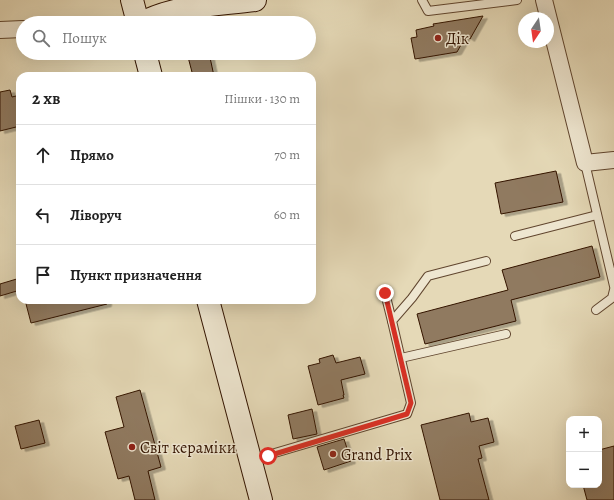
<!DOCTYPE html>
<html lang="uk">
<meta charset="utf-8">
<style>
:root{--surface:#fff;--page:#f2f2f2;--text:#222;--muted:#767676;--line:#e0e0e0}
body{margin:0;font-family:Alegreya,serif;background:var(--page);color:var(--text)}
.controls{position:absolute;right:12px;bottom:12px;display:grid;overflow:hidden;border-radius:8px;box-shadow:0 4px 16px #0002}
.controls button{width:36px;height:36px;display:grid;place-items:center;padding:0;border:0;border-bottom:1px solid var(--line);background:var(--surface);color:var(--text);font:20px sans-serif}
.compass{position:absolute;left:518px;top:12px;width:36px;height:36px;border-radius:50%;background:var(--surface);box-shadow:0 4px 16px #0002;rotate:193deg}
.stop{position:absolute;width:12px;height:12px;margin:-9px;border:3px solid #d93025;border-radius:50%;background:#fff}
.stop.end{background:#d93025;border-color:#fff;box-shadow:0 1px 4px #0008}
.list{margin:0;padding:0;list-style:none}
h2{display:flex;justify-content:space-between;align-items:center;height:52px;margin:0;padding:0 16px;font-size:17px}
h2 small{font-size:13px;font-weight:400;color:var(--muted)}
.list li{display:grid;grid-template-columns:26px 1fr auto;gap:12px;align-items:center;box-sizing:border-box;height:60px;padding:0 16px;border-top:1px solid var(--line)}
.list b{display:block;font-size:15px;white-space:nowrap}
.list em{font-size:13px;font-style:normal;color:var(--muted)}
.icon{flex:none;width:22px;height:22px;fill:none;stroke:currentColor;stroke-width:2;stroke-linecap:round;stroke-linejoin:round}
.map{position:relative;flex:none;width:614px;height:500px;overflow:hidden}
.search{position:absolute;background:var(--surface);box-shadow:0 4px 16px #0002;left:16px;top:16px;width:300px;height:44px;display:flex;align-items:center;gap:10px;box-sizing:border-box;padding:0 14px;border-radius:22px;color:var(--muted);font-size:15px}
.panel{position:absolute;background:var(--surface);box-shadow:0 4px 16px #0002;left:16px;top:72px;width:300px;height:232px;border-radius:12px}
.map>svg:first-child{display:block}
.building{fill:#907a60;stroke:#331401;filter:url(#shadow)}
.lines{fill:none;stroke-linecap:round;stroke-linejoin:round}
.lane-casing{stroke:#60452e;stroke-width:10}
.street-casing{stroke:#60452e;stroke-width:18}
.secondary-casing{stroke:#331401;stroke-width:24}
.lane{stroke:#eee6d0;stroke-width:8}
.street{stroke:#eee6d0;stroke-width:16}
.secondary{stroke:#eee6d0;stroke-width:22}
.route{stroke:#d93025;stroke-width:5}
.poi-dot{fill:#8f2418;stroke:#eee6d0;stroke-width:1.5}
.labels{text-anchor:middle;stroke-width:3;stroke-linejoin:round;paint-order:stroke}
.poi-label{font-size:16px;fill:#331401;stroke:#eee6d0;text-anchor:start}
</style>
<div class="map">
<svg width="614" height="500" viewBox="0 0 614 500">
<defs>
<filter id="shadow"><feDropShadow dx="4.5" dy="2.5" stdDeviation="0" flood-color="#0004"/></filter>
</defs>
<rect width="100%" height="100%" fill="#e5d9b7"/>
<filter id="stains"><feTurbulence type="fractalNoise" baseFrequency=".005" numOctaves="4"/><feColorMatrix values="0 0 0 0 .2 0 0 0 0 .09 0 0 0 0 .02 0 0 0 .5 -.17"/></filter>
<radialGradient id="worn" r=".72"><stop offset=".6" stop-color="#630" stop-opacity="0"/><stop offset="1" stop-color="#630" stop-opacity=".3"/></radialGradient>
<g class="building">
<polygon points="483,16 470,39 466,36 457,52 415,59 411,38 417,37 416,30 434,26 433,24"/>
<polygon points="187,53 209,53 214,76 193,76"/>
<polygon points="10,90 12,97 20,95 20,126 0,131 0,92"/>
<polygon points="556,171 563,202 501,214 495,183"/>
<polygon points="592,246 600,277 511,300 516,321 425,344 417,314 508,290 502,270"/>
<polygon points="20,278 20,290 0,296 0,284"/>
<polygon points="25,300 107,300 107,304 31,323"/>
<polygon points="333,355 336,363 360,357 365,374 341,380 344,395 343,395 344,398 318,405 308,366 320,363 319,359"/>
<polygon points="140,390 161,467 148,471 155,500 135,500 129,476 118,479 105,432 124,427 116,397"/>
<polygon points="312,409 317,434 293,439 288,415"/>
<polygon points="469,413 471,422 488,418 494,442 479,446 482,458 478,459 489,500 440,500 421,425"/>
<polygon points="39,420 45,443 21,449 15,426"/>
<polygon points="344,439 351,461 324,470 317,447"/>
<polygon points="614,446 614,500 587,500 583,485 599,485 599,450"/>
</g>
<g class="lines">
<g class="lane-casing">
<g id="lane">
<polyline points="422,0 428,11 517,0"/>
<polyline points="585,163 614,286"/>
<polyline points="515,236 597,215"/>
<polyline points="385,293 392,321"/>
<polyline points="596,310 612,298 614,290"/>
<polyline points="401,358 506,334"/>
<polyline points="251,460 407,414 411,403 392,321 412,298 428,276 486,261"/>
</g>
</g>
<g class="street-casing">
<g id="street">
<polyline points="544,0 585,163 614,160"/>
<polyline points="0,30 23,29"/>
</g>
</g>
<g class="secondary-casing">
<g id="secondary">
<polyline points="132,0 138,23"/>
<path d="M142,23C176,5 218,5 255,0"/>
<polyline points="145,53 151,76"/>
<polyline points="208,300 261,500"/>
</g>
</g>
<use href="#lane" class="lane"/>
<use href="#street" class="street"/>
<use href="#secondary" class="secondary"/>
</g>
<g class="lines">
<polyline class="route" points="268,456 407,414 411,403 385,293"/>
</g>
<g class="poi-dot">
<circle cx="438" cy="38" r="4"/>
<circle cx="132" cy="447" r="4"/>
<circle cx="333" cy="454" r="4"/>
</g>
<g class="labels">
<g class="poi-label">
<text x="446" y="44">Дік</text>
<text x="140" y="453">Світ кераміки</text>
<text x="341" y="460">Grand Prix</text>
</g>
</g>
<rect width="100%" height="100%" filter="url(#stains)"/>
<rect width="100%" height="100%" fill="url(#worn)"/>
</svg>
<div class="controls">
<button>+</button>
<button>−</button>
</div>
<svg class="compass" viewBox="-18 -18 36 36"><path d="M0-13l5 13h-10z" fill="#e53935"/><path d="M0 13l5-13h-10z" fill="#767676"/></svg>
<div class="stop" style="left:268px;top:456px"></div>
<div class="stop end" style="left:385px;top:293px"></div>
<div class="search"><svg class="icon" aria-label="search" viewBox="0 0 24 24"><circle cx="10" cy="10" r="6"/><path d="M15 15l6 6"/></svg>Пошук</div>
<section class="panel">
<h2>2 хв<small>Пішки · 130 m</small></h2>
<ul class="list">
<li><svg class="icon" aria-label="ahead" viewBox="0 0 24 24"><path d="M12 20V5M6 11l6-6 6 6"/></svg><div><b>Прямо</b></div><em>70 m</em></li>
<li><svg class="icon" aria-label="left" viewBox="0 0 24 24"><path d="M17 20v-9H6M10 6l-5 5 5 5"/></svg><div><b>Ліворуч</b></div><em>60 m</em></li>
<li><svg class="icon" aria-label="arrive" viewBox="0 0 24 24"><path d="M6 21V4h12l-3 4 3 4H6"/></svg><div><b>Пункт призначення</b></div></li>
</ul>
</section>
</div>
